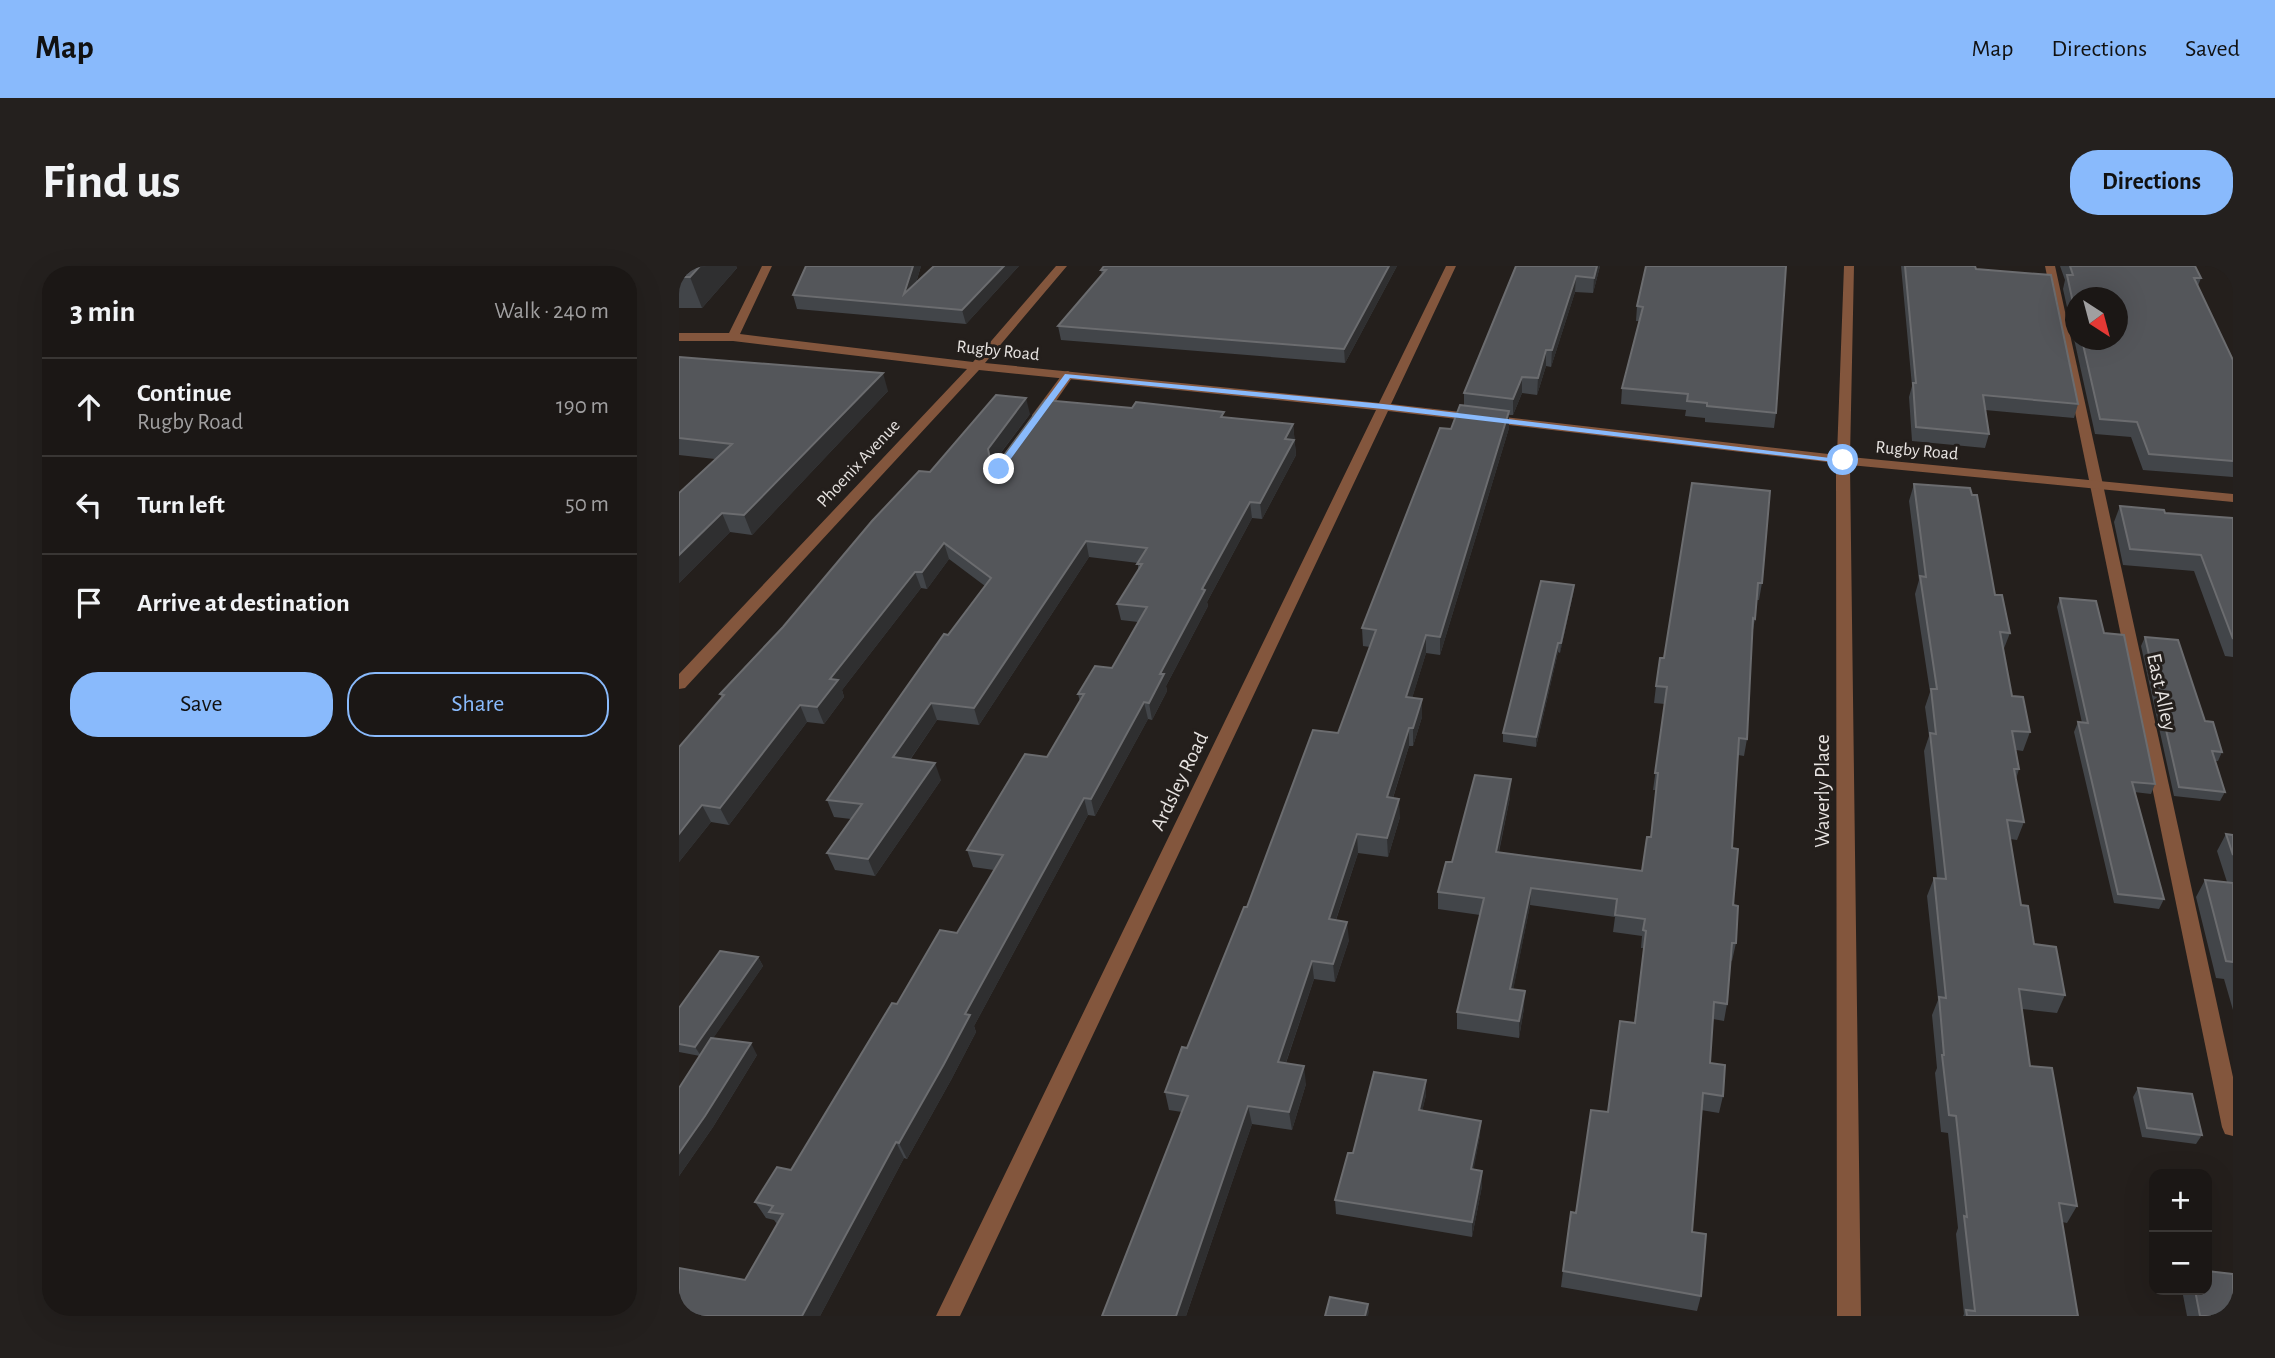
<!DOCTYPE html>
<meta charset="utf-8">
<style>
:root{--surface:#1b1715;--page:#24201e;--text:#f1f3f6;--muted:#a09fa0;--line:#393634;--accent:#89bafc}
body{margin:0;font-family:"Alegreya Sans",sans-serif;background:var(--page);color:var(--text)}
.controls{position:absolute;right:21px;bottom:21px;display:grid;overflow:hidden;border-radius:14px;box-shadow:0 7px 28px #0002}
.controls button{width:63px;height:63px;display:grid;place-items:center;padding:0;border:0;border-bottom:2px solid var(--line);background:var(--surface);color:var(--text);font:35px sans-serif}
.compass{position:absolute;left:1386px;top:21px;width:63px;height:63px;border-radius:50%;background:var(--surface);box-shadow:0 7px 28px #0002;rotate:144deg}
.stop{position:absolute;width:21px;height:21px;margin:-16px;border:5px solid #89bafc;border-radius:50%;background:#fff}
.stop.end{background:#89bafc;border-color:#fff;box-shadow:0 2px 7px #0008}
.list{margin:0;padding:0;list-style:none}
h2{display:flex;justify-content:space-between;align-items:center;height:91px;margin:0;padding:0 28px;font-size:30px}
h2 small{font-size:23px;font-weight:400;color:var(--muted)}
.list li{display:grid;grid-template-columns:46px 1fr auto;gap:21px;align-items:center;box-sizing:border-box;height:98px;padding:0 28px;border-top:2px solid var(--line)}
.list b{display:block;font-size:26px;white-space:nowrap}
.list p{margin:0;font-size:23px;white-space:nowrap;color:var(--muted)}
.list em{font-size:23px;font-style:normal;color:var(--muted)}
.actions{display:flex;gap:14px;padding:21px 28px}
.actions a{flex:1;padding:16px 0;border:2px solid var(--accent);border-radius:28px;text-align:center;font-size:24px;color:var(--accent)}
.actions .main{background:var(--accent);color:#111}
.icon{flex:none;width:38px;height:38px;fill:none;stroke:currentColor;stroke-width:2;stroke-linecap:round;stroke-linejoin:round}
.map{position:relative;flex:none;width:1554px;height:1050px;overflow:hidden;border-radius:28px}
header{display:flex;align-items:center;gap:42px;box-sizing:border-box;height:98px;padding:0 35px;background:var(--accent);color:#111}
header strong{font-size:33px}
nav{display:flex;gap:38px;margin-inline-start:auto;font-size:24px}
.intro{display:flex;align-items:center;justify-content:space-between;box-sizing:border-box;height:168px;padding:0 42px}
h1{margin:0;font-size:49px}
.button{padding:18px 32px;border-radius:28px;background:var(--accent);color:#111;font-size:24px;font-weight:700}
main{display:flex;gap:42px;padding:0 42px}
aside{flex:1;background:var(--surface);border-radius:28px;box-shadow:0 7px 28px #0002}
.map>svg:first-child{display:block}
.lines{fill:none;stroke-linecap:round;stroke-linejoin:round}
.lane{fill:#83563d;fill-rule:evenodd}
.street{fill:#83563d;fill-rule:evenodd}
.wall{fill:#424549;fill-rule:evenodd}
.shaded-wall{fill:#2f2f30}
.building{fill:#54565a;stroke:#6b6c6f;stroke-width:2}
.route{fill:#89bafc}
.labels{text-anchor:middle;stroke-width:6;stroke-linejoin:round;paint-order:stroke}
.far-street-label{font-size:18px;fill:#e8e4e2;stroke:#241f1c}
.street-label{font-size:21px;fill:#e8e4e2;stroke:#241f1c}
</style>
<header>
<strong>Map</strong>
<nav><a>Map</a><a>Directions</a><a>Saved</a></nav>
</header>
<div class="intro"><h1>Find us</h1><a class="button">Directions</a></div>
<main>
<aside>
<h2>3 min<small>Walk · 240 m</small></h2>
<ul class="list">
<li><svg class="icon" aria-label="ahead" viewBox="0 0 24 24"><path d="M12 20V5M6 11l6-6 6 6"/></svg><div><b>Continue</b><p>Rugby Road</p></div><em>190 m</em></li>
<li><svg class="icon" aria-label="left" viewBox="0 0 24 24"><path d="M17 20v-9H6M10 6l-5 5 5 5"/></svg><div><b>Turn left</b></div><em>50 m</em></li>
<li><svg class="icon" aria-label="arrive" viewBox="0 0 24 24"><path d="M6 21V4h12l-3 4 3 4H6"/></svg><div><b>Arrive at destination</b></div></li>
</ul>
<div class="actions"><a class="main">Save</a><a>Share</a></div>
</aside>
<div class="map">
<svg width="1554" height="1050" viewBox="0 0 1554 1050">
<rect width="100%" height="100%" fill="#241f1c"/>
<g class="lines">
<g class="lane">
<polygon points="1366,0 1376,0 1554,811 1554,870 1546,868 1543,861"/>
<polygon points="389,105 395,109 363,155 353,155 353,149 385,106"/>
</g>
<g class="street">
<polygon points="83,0 93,0 61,68 294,96 377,0 388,0 306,97 700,137 767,0 777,0 712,138 1158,189 1165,0 1175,0 1171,191 1554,228 1554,236 1171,199 1182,1050 1158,1050 1157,197 709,145 281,1050 257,1050 697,144 300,104 6,422 0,423 0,408 288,103 54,75 0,75 0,67 50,67"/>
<polygon points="1554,0 1554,4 1549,1 1549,0"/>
</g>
</g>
<g class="wall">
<polygon points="0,0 57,0 58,2 23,42 0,42"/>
<polygon points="127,0 242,0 237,17 340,0 287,58 118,43 114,29"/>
<polygon points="425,0 718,0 666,97 382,74 379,60 423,9 422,4"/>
<polygon points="837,0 921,0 914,27 896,26 872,101 867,100 858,129 843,127 834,149 830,149 830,162 761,389 747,387 733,432 743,433 743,451 734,480 730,480 714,532 721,551 709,591 679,587 657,654 670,674 656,716 635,713 607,797 627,818 613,864 573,858 507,1050 423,1050 503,846 490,844 486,826 508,782 568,641 659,467 691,381 684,380 683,362 772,163 785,140 785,127"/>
<polygon points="967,0 1097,147 1095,162 1026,156 1026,152 1006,150 1007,144 942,138 943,122 961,55 957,55 958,40"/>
<polygon points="1222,0 1296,0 1297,3 1399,138 1395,152 1306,144 1310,168 1306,182 1233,175 1230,131 1233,120"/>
<path d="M1381,0H1516L1522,12L1519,20L1554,94V211L1464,204L1452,171L1416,168L1384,23L1386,14ZM1396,32L1438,74H1396Z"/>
<polygon points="0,91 209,125 73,269 51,266 0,317 36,193 0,189"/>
<polygon points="351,148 318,192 546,151 614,158 617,189 583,253 573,252 528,336 529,340 487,420 488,425 473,454 469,453 416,550 409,549 295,760 297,766 272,814 228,893 225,892 141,1050 0,1050 66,1014 98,958 95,954 87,952 76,936 112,904 218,738 278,667 315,604 294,601 288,584 368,491 401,436 399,428 433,402 459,356 442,354 438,338 459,304 459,297 410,291 300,459 258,454 231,494 262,514 196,610 156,604 148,587 172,553 155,551 148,534 306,320 270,293 248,323 242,322 163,424 165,431 145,458 128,456 50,559 32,556 0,596 0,481 43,432 41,428 251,206"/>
<polygon points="1013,217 1083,317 1080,334 1078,334 1076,353 1073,369 1068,473 1065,490 1059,489 1053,582 1057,677 1053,695 1051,694 1048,738 1045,755 1034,753 1031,797 1044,830 1040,847 1022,844 1013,966 1022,1030 1018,1045 882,1021 884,1005 897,947 929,846 955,757 965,682 962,682 963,670 934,666 936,651 851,639 834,723 845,742 840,772 778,763 778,746 801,649 759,643 759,626 773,596 831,531 820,586 963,605 972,571 977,524 974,524 986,438 975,437 977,420 985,392"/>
<polygon points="1235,218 1316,329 1331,367 1324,385 1333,430 1351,466 1344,485 1337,484 1340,503 1337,513 1345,556 1338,574 1331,573 1342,639 1355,678 1386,729 1378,747 1343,743 1351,800 1398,940 1388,957 1383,956 1399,1050 1284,1050 1285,1048 1277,968 1279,962 1269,867 1262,866 1256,807 1258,802 1253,749 1259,734 1248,630 1255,612 1258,612 1245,485 1250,470 1246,441 1251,426 1236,328 1240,314 1230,235"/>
<polygon points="1441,240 1486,247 1554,252 1554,391 1546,390 1515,305 1444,299 1435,256"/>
<polygon points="895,319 894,328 881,387 879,386 857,481 824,476 824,467"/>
<polygon points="1381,332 1425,367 1476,518 1472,528 1455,526 1485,633 1480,643 1435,637 1395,466 1399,456 1403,457 1378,341"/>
<polygon points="1466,371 1526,455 1543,486 1539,495 1536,495 1546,526 1541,535 1495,530 1462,380"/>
<polygon points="1547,568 1554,569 1554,744 1545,713 1537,712 1517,631 1526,614 1548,616 1538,585"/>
<polygon points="79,691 84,700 34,772 78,789 34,861 0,910 0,822 21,790 0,786 0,742"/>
<polygon points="747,814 747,829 743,845 801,869 794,904 803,905 803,920 793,971 657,948 656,934 674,887"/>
<polygon points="1459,822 1523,869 1517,878 1463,871 1454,831"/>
<polygon points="1503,1024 1528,1024 1554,1050 1508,1050"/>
</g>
<g class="shaded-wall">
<polygon points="21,0 57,0 58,2 23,42 11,11"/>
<polygon points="234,0 242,0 230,39 225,28"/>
<polygon points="325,0 340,0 287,58 283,44"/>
<polygon points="710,0 718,0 666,97 665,83"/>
<polygon points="918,0 921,0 914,27 915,12"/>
<polygon points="897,10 896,26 872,101 873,84"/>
<polygon points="867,84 867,100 858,129 859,112"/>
<polygon points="204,107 209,125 73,269 65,249"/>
<polygon points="843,111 843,127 834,149 834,133"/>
<polygon points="347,132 351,148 313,198 309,183"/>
<polygon points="830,145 830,162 761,389 761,371"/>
<polygon points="614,158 617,189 583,253 581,237 606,173"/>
<polygon points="571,236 573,252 528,336 529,340 487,420 488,425 473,454 470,437 481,408 523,323"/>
<polygon points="43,247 51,266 0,317 0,289"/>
<polygon points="407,275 410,291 300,459 295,442"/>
<polygon points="265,277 270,293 248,323 243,306"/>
<polygon points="236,306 242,322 163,424 165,431 145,458 138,441 151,413"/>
<polygon points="895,319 894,328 881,387 882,377"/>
<polygon points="747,369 747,387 728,449 727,431"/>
<polygon points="879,377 879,386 857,481 857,471"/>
<polygon points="743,433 743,451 734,480 734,462"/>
<polygon points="465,436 469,453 416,550 412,533"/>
<polygon points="252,437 258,454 221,508 214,491"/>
<polygon points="121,439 128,456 50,559 41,542"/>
<polygon points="730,462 730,480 708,550 708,531"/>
<polygon points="256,497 262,514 196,610 189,593"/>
<polygon points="832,513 831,531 816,603 817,586"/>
<polygon points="405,532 409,549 295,760 297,766 272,814 228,893 220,877 286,748"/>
<polygon points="720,533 721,551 709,591 708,572"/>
<polygon points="23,539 32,556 0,596 0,568"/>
<polygon points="678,568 679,587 651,671 650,653"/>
<polygon points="852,622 851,639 831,740 831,723"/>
<polygon points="668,656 670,674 656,716 654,698"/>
<polygon points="79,691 84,700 22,790 16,781"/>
<polygon points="633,695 635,713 601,814 599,796"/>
<polygon points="846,725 845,742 840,772 840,755"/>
<polygon points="72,777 78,789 34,861 0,910 0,887"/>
<polygon points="625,800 627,818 613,864 610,846"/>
<polygon points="747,814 747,829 740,859 740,844"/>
<polygon points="569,840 573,858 507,1050 497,1050"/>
<polygon points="802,855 801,869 792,918 792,903"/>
<polygon points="217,876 225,892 141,1050 123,1050"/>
<polygon points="803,905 803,920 793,971 793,956"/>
<polygon points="689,1038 690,1046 689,1050 686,1050"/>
</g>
<g class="building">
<polygon points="0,0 21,0 11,11 0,11"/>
<polygon points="127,0 234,0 225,28 255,0 325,0 283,44 114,29"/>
<polygon points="425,0 710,0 665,83 379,60 427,4 422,4"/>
<polygon points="837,0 918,0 915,12 897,10 873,84 867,84 859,112 843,111 834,133 785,127"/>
<polygon points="967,0 1107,0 1097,147 1028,140 1028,137 1008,135 1009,128 943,122 964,41 958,40"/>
<polygon points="1226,0 1296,0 1297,3 1372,9 1399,138 1304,129 1310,168 1237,161 1234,117 1237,117"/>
<polygon points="1391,0 1516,0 1522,12 1515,12 1554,94 1554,195 1470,188 1458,156 1421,153 1403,74 1438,74 1438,32 1396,32 1396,46 1388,9 1394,9"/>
<polygon points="0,91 204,107 65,249 43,247 0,289 0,227 53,178 0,172"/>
<polygon points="317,129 347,132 309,183 311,193 323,192 366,134 453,142 457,136 545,146 542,151 614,158 606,173 615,174 581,237 571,236 523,323 526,324 481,408 485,408 470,437 465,436 412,533 405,532 286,748 291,749 265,798 220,877 217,876 123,1050 0,1050 0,1002 66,1014 104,948 90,946 94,940 76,936 98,901 112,904 213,737 218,738 261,664 278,667 324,589 288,584 346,488 368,491 405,428 399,428 416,400 433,402 468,341 438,338 463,298 458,298 468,282 407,275 295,442 252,437 214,491 256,497 189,593 148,587 183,538 148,534 265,368 269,369 312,312 265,277 243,306 236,306 151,413 159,414 138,441 121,439 41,542 23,539 0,568 0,481 45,429 41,428 104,361 193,255 240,205 251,206"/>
<polygon points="781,139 830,145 761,371 747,369 727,431 743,433 734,462 730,462 708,531 720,533 708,572 678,568 650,653 668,656 654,698 633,695 599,796 625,800 610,846 569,840 497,1050 423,1050 509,830 486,826 503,781 508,782 565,641 568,641 634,464 659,467 697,364 683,362 761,162 772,163"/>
<polygon points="1013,217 1091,225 1083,317 1079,317 1076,353 1074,352 1068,473 1060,472 1053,582 1059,583 1054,639 1059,640 1057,677 1053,677 1048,738 1035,736 1031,797 1046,799 1044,830 1024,827 1013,966 1027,968 1022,1030 884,1005 892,946 897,947 912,844 929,846 941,755 956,757 967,665 964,664 966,653 936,649 938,633 852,622 831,723 846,725 840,755 778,746 805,632 759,626 767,596 773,596 796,509 832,513 817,586 963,605 968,571 972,571 979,507 976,507 988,421 977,420 981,392 985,392"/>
<polygon points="1235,218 1291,222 1293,229 1298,229 1316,329 1323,329 1331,367 1321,366 1333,430 1344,431 1351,466 1333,465 1340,503 1335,503 1345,556 1328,554 1342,639 1349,640 1355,678 1377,681 1386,729 1340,723 1351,800 1373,802 1398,940 1380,937 1399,1050 1288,1050 1287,1044 1296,1045 1285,950 1288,951 1277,850 1270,849 1263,789 1265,789 1260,731 1267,732 1255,612 1267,613 1251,467 1257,468 1252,423 1258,423 1241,310 1247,311"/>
<polygon points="1441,240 1485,244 1486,247 1554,252 1554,373 1522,289 1451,283"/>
<polygon points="862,315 895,319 882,377 879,377 857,471 824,467"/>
<polygon points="1381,332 1417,335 1425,367 1445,369 1476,518 1453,516 1485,633 1439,628 1399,456 1409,457"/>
<polygon points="1466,371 1499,374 1526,455 1534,456 1543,486 1533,485 1546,526 1500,521"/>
<polygon points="1547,568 1554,569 1554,589"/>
<polygon points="1526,614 1554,617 1554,696 1547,695"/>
<polygon points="41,685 79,691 16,781 0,778 0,742"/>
<polygon points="32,772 72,777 26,850 0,887 0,822"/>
<polygon points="695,806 747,814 740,844 802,855 792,903 803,905 793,956 656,934 669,887 674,887"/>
<polygon points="1459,822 1513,828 1523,869 1468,862"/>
<polygon points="1528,1005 1554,1008 1554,1050 1521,1050 1516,1024 1528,1024"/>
<polygon points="651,1031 689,1038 686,1050 646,1050"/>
</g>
<polygon class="route" points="386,108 704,138 1168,194 1164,197 704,143 391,112 323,205 317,205 317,201"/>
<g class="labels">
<g class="far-street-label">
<text transform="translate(319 84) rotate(6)" y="6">Rugby Road</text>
<text transform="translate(1238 184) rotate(5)" y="6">Rugby Road</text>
<text transform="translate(179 197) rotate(-47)" y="6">Phoenix Avenue</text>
</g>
<g class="street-label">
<text transform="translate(1483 426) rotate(78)" y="7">East Alley</text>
<text transform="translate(500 515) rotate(-64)" y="7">Ardsley Road</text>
<text transform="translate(1143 525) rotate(-90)" y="7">Waverly Place</text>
</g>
</g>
</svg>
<div class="controls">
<button>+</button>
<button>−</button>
</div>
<svg class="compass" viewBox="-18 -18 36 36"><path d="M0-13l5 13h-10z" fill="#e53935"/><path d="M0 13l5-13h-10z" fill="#a09fa0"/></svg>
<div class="stop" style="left:1164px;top:194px"></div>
<div class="stop end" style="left:320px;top:203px"></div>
</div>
</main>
